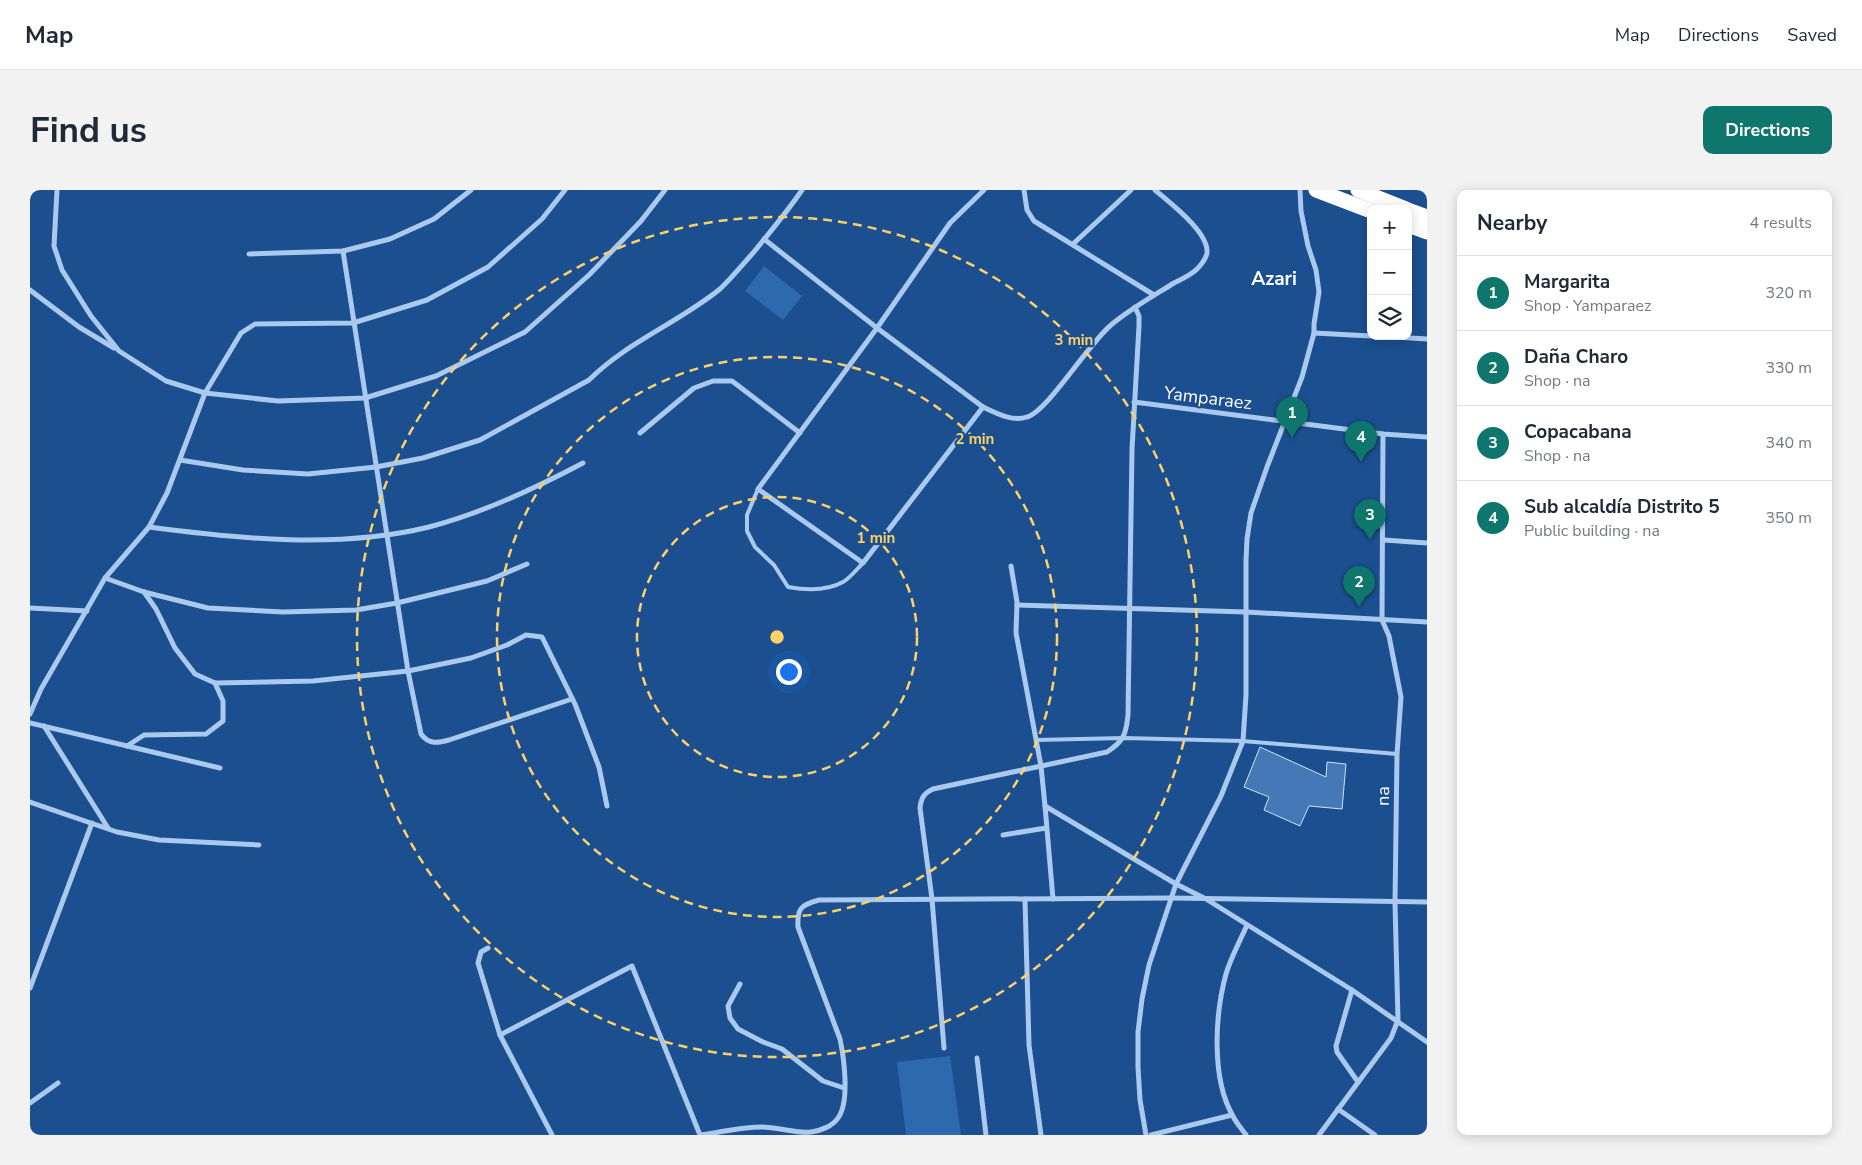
<!DOCTYPE html>
<meta charset="utf-8">
<style>
:root{--surface:#fff;--page:#f2f2f3;--text:#1f2937;--muted:#747a83;--line:#e0e1e3;--accent:#0f766e}
body{margin:0;font-family:"Nunito Sans",sans-serif;background:var(--page);color:var(--text)}
.controls{position:absolute;right:15px;top:15px;display:grid;overflow:hidden;border-radius:10px;box-shadow:0 2px 12px #0003}
.controls button{width:45px;height:45px;display:grid;place-items:center;padding:0;border:0;border-bottom:1px solid var(--line);background:var(--surface);color:var(--text);font:25px sans-serif}
.you{position:absolute;left:758px;top:481px;width:18px;height:18px;margin:-12px;border:4px solid #fff;border-radius:50%;background:#1a73e8;box-shadow:0 0 0 8px #1a73e833}
.badge{display:grid;place-items:center;width:32px;height:32px;border-radius:50%;background:var(--accent);color:#fff;font-size:16px;font-weight:700}
.pin{position:absolute;translate:-50% -41px;filter:drop-shadow(0 1px 2px #0008)}
.pin::after{content:'';position:absolute;top:26px;width:18px;height:15px;background:inherit;clip-path:polygon(0 0,100% 0,50% 100%)}
.list{margin:0;padding:0;list-style:none}
h2{display:flex;justify-content:space-between;align-items:center;height:65px;margin:0;padding:0 20px;font-size:21px}
h2 small{font-size:16px;font-weight:400;color:var(--muted)}
.list li{display:grid;grid-template-columns:32px 1fr auto;gap:15px;align-items:center;box-sizing:border-box;height:75px;padding:0 20px;border-top:1px solid var(--line)}
.list b{display:block;font-size:19px;white-space:nowrap}
.list p{margin:0;font-size:16px;white-space:nowrap;color:var(--muted)}
.list em{font-size:16px;font-style:normal;color:var(--muted)}
.icon{flex:none;width:28px;height:28px;fill:none;stroke:currentColor;stroke-width:2;stroke-linecap:round;stroke-linejoin:round}
.map{position:relative;flex:none;width:1397px;height:945px;overflow:hidden;border-radius:10px}
header{display:flex;align-items:center;gap:30px;box-sizing:border-box;height:70px;padding:0 25px;background:var(--surface);border-bottom:1px solid var(--line)}
header strong{font-size:24px}
nav{display:flex;gap:28px;margin-inline-start:auto;font-size:18px}
.intro{display:flex;align-items:center;justify-content:space-between;box-sizing:border-box;height:120px;padding:0 30px}
h1{margin:0;font-size:35px}
.button{padding:12px 22px;border-radius:10px;background:var(--accent);color:#fff;font-size:18px;font-weight:700}
main{display:flex;gap:30px;padding:0 30px}
aside{flex:1;background:var(--surface);border-radius:10px;box-shadow:0 2px 12px #0003}
.map>svg:first-child{display:block}
.green{fill:#2e69ad}
.building{fill:#4478b7;stroke:#cfe3fa}
.lines{fill:none;stroke-linecap:round;stroke-linejoin:round}
.lane{stroke:#a9c9ee;stroke-width:4}
.street{stroke:#a9c9ee;stroke-width:5}
.highway{stroke:#fff;stroke-width:15}
.ring{fill:none;stroke:#ffd166;stroke-width:2.5;stroke-dasharray:9 6}
.labels{text-anchor:middle;stroke-width:4.5;stroke-linejoin:round;paint-order:stroke}
.street-label{font-size:18px;fill:#fff;stroke:#1b4f8f}
.neighbourhood-label{font-size:19px;font-weight:bold;fill:#fff;stroke:#1b4f8f}
.centre{fill:#ffd166;stroke:#1b4f8f;stroke-width:2.5}
.ring-label{font-size:15px;text-anchor:middle;font-weight:bold;fill:#ffd166;stroke:#1b4f8f;stroke-width:4.5;stroke-linejoin:round;paint-order:stroke}
</style>
<header>
<strong>Map</strong>
<nav><a>Map</a><a>Directions</a><a>Saved</a></nav>
</header>
<div class="intro"><h1>Find us</h1><a class="button">Directions</a></div>
<main>
<div class="map">
<svg width="1397" height="945" viewBox="0 0 1397 945">
<rect width="100%" height="100%" fill="#1b4f8f"/>
<g class="green">
<polygon points="734,76 772,106 753,130 715,101"/>
<polygon points="920,866 931,945 876,945 867,872"/>
</g>
<polygon class="building" points="1230,557 1296,587 1297,572 1316,574 1312,619 1279,616 1270,636 1234,620 1239,607 1214,597"/>
<g class="lines">
<g class="lane">
<path d="M728,299L717,325V341L725,357L744,375L758,397C775,400 797,401 813,392C820,388 827,379 833,373"/>
<polyline points="1006,550 1094,548 1213,551 1367,564"/>
</g>
<g class="street">
<polyline points="27,0 24,56 32,80 61,126 89,161 136,191 175,203 248,211 335,208 406,186 495,142 559,85 611,31 635,0"/>
<polyline points="994,0 997,20 1004,31 1124,105"/>
<path d="M734,49L847,138L953,217C966,223 982,232 997,227C1018,221 1058,154 1081,135C1100,119 1123,106 1144,93C1152,89 1161,85 1167,79C1171,75 1176,68 1177,63C1179,42 1140,13 1125,0"/>
<polyline points="1043,54 1101,0"/>
<path d="M313,61L378,481L391,544C399,555 408,553 419,550L542,509"/>
<polyline points="219,64 313,61 360,49 404,29 441,0"/>
<polyline points="0,100 49,137 84,158"/>
<polyline points="1284,143 1341,146"/>
<polyline points="1348,146 1397,149"/>
<polyline points="1104,212 1353,244 1397,247"/>
<polyline points="953,217 833,373 728,299 847,138 920,33 954,0"/>
<polyline points="610,243 664,198 683,191 702,191 770,243"/>
<path d="M150,270L213,280L278,284L346,277L393,268L450,250L559,190C597,152 648,133 690,99C702,88 712,75 723,63C740,42 757,22 772,0"/>
<path d="M119,337C210,349 309,359 399,337C453,323 504,299 553,273"/>
<polyline points="1354,350 1397,353"/>
<polyline points="981,376 987,412 986,443 1011,576 1015,616"/>
<polyline points="75,388 114,402 178,418 253,422 326,420 367,413 457,391 497,374"/>
<polyline points="114,402 126,419 145,458 165,484 185,493 283,491 378,481 441,468 477,455 496,445 512,447 545,514 569,577 577,616"/>
<polyline points="987,415 1216,422 1397,432"/>
<polyline points="0,418 57,421"/>
<polyline points="0,524 11,499 75,388 119,337 137,303 175,203 211,143 225,134 323,133 397,110 458,77 512,29 535,0"/>
<polyline points="0,533 190,578"/>
<polyline points="14,536 78,638"/>
<polyline points="97,556 114,545 176,544 193,531 193,511 185,493"/>
<polyline points="0,612 87,642 129,650 229,655"/>
<polyline points="973,645 1016,638"/>
<polyline points="995,709 999,855 1011,945"/>
<polyline points="1023,709 1015,616 1146,694 1176,709 1322,800 1397,852"/>
<polyline points="458,758 451,762 448,773 470,845 522,945"/>
<polyline points="710,794 698,816 700,828 708,839 733,852 752,859 793,891 814,898"/>
<polyline points="0,798 62,633"/>
<polyline points="1322,800 1306,856 1307,862 1328,892"/>
<polyline points="470,845 602,776 670,945"/>
<path d="M914,858L902,709L890,618C891,608 894,603 903,599L1077,562C1094,551 1096,544 1098,525L1102,259L1109,136V126L1105,117"/>
<polyline points="947,868 956,945"/>
<polyline points="0,913 28,893"/>
<polyline points="1308,919 1345,945"/>
<path d="M671,945C691,942 712,937 732,937C747,937 769,944 781,942C790,941 803,936 808,928C820,912 814,868 810,849L768,737C767,718 771,715 789,710L1141,708L1397,712"/>
<polyline points="1116,945 1110,910 1108,877 1108,842 1112,809 1119,775 1146,694 1191,606 1213,551 1216,505 1216,371 1217,349 1221,323 1237,277 1272,187 1284,143 1284,134 1289,102 1286,80 1278,56 1271,21 1270,0"/>
<polyline points="1121,945 1202,925"/>
<path d="M1216,945C1212,939 1206,933 1203,926C1181,889 1185,824 1196,784C1201,767 1210,751 1217,735"/>
<polyline points="1289,945 1361,848 1368,830 1365,713 1367,564 1371,507 1359,446 1352,430 1353,244"/>
</g>
<g class="highway">
<polyline points="1286,0 1341,21"/>
<polyline points="1328,0 1376,19"/>
<polyline points="1378,20 1397,27"/>
<polyline points="1378,35 1397,42"/>
</g>
</g>
<g class="ring">
<circle cx="747" cy="447" r="140"/>
<circle cx="747" cy="447" r="280"/>
<circle cx="747" cy="447" r="420"/>
</g>
<g class="labels">
<g class="street-label">
<text transform="translate(1178 208) rotate(7)" y="6">Yamparaez</text>
<text transform="translate(1353 606) rotate(-89)" y="6">na</text>
</g>
<g class="neighbourhood-label">
<text x="1244" y="95">Azari</text>
</g>
</g>
<circle cx="747" cy="447" r="8" class="centre"/>
<g class="ring-label">
<text x="1044" y="155">3 min</text>
<text x="945" y="254">2 min</text>
<text x="846" y="353">1 min</text>
</g>
</svg>
<div class="controls">
<button>+</button>
<button>−</button>
<button><svg class="icon" aria-label="layers" viewBox="0 0 24 24"><path d="M12 4l9 5-9 5-9-5zM3 14l9 5 9-5"/></svg></button>
</div>
<div class="you"></div>
<div class="pin badge" style="left:1262px;top:248px">1</div>
<div class="pin badge" style="left:1329px;top:417px">2</div>
<div class="pin badge" style="left:1340px;top:350px">3</div>
<div class="pin badge" style="left:1331px;top:272px">4</div>
</div>
<aside>
<h2>Nearby<small>4 results</small></h2>
<ul class="list">
<li><span class="badge">1</span><div><b>Margarita</b><p>Shop · Yamparaez</p></div><em>320 m</em></li>
<li><span class="badge">2</span><div><b>Daña Charo</b><p>Shop · na</p></div><em>330 m</em></li>
<li><span class="badge">3</span><div><b>Copacabana</b><p>Shop · na</p></div><em>340 m</em></li>
<li><span class="badge">4</span><div><b>Sub alcaldía Distrito 5</b><p>Public building · na</p></div><em>350 m</em></li>
</ul>
</aside>
</main>
